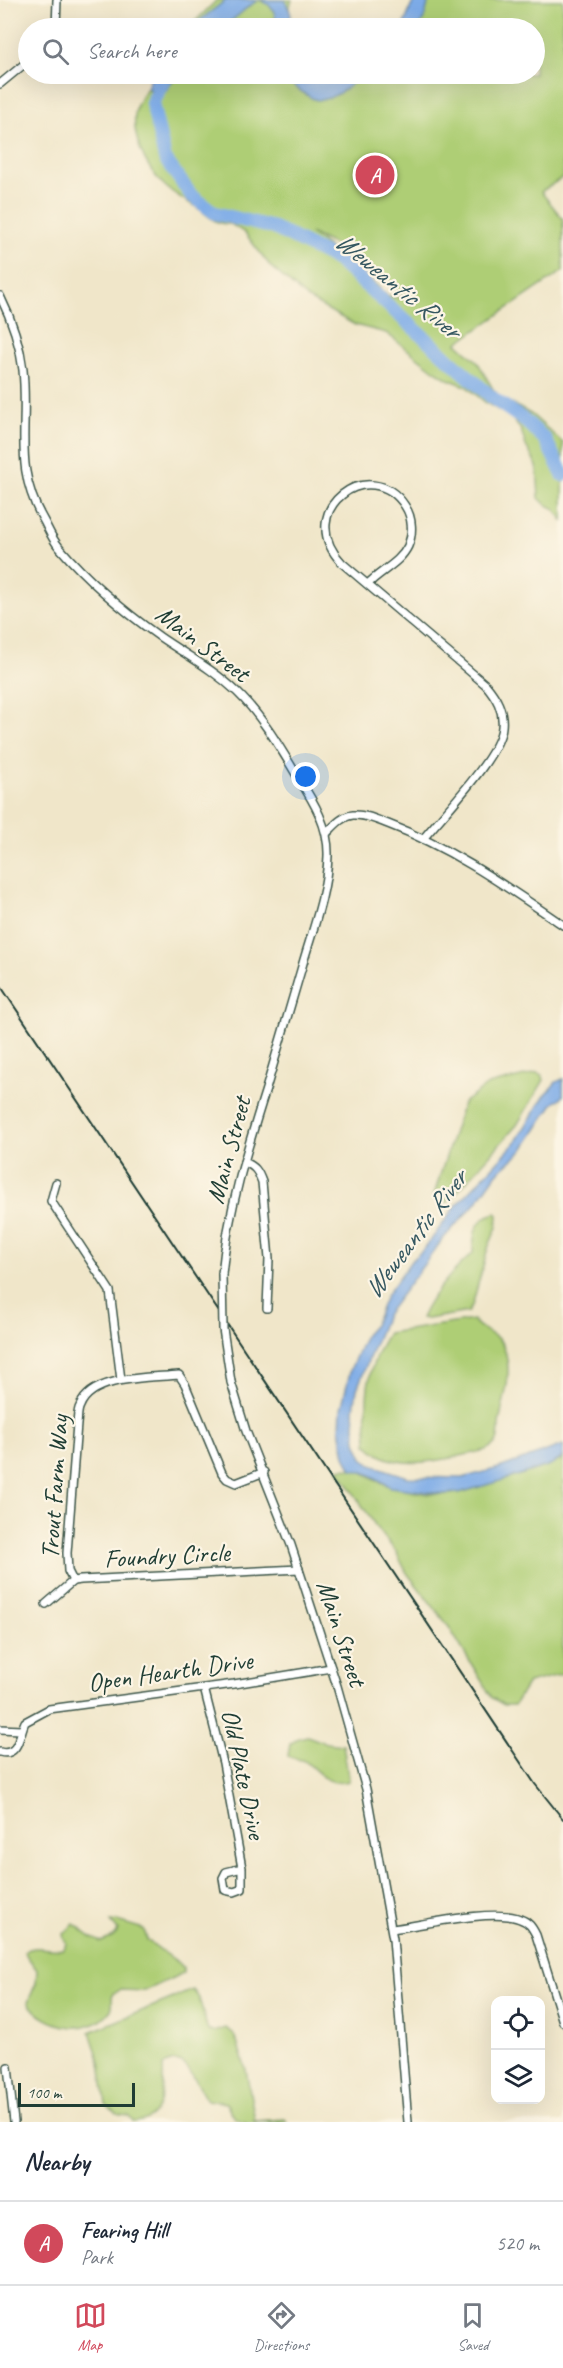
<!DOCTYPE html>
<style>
:root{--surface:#fff;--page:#f2f2f3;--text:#1f2937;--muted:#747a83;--line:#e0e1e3;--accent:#d1495b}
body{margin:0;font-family:Caveat,sans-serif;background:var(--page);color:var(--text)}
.controls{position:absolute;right:18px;bottom:18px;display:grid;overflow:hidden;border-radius:12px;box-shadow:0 6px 24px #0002}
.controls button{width:54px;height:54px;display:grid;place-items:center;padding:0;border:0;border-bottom:2px solid var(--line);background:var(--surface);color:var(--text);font:30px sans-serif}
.scale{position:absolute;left:18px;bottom:15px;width:117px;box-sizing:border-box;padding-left:6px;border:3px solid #1f3d34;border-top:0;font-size:16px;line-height:21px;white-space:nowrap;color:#1f3d34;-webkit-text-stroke:4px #fcf5e5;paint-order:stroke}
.you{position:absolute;left:306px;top:777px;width:21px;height:21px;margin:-15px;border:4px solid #fff;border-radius:50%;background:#1a73e8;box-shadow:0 0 0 9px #1a73e833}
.badge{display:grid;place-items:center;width:39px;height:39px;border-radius:50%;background:var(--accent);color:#fff;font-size:20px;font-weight:700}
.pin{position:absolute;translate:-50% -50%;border:3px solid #fff;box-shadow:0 2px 6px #0006}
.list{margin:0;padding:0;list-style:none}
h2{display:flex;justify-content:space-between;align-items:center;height:78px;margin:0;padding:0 24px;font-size:26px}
h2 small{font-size:20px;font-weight:400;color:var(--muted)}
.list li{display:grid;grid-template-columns:39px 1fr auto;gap:18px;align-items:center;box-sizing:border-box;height:84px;padding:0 24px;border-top:2px solid var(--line)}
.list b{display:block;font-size:22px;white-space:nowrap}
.list p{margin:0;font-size:20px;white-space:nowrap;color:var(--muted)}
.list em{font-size:20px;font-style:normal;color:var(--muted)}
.icon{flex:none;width:33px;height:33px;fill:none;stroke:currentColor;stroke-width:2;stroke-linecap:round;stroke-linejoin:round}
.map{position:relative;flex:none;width:563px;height:2122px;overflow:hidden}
.search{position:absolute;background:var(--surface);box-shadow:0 6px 24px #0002;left:18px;right:18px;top:18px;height:66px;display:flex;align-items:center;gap:15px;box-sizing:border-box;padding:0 21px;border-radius:33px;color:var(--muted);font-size:22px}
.sheet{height:162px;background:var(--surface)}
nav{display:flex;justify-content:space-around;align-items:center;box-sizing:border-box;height:84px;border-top:2px solid var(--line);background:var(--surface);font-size:16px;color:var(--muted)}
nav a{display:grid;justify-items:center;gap:3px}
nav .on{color:var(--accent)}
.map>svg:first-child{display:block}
.green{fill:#aece75;stroke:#668654;stroke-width:1.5;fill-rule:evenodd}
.water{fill:#7dabe7;stroke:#4e748e;stroke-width:1.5}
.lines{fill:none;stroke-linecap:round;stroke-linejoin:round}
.river{stroke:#7dabe7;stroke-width:14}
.minor-casing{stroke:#3e564a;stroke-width:10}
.minor{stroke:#fff;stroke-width:7}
.rail{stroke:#1f3d34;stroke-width:2}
.minor-bridge-casing{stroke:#3e564a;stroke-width:10;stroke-linecap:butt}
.minor-bridge{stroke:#fff;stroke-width:7}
.labels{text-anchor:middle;stroke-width:4.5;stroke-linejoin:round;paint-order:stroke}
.street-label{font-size:26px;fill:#1f3d34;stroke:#fcf5e5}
.water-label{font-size:27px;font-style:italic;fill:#365861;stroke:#fcf5e5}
</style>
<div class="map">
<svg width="563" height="2122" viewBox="0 0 563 2122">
<rect width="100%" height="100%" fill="#fcf5e5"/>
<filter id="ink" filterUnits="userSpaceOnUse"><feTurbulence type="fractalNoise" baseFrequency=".0167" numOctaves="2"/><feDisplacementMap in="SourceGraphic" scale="12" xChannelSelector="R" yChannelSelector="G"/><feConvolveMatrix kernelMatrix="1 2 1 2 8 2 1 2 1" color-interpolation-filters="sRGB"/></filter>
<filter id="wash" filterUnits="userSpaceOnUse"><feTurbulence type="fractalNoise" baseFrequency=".008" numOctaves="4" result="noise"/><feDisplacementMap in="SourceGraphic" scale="24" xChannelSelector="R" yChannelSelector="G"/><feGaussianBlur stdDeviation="1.35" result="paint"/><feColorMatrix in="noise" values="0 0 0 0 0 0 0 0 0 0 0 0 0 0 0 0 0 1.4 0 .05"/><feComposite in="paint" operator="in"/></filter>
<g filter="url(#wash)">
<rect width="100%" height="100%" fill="#f0e6c9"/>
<g class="green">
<polygon points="217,0 292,0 282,28 188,28"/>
<path d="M426,0H563V177L541,192L563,219V271L457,343L477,361L493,389L501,398L531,414L563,443V521L555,509L545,504L539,498L537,466L526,446L521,430L511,417L486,403L466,386L448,379L434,370L386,333L355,325L308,299L271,267L245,233L231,224C218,225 212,219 202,211C190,202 175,196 164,185C145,167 130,135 136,108C138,101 143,94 147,88L157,93L168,74H299L312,84L358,74H534V28H410ZM310,233L333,244L407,298C396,298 384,297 379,287Z"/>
<polygon points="537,1073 542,1075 544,1080 517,1125 447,1203 434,1195 463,1103 488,1085"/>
<path d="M496,1213L498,1215L497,1227L488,1248L472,1306L468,1312L427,1319L421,1318C432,1293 453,1271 473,1253C473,1234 475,1218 496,1213Z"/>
<path d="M473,1320C481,1332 499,1333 504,1348C513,1372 505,1394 500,1418C498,1425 500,1434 497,1441C495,1446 490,1447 486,1450C453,1457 393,1477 367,1444C366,1401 364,1370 388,1333Z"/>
<path d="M563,1458V1674L528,1683L514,1705H504L492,1698L447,1624L407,1573L396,1552L375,1525L338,1469C360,1464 375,1483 394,1487C415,1493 441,1497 462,1492C476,1489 489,1483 502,1480C523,1474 544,1468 563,1458Z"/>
<path d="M307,1736L326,1743L343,1745L349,1781C328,1787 320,1773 306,1762C300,1758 294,1760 288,1756L290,1744L299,1738Z"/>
<path d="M117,1921L144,1929L147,1940L179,1963L183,1967V1973L145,1991L121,1990L113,1993C110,1999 115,2005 110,2011C90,2037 45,2029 28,2002L36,1983L37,1970L24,1952C36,1943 50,1952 64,1949L66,1943L63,1935L74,1924L92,1938L101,1942C108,1939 116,1938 118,1930L111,1922Z"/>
<path d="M193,1990L199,1998L208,2031L214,2032L226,2028L233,2033L237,2042L246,2070L255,2121L285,2119L287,2122H245L235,2118L226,2103L207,2100C196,2085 187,2048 163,2066C164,2089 164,2122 133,2122L129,2116L120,2115L106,2105L100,2062L90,2032Z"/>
</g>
<g class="water">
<path d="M226,0H259C244,7 235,22 219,28C212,31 198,29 190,28Z"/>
<polygon points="260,0 285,0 291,14 289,28 269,28 275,20 275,13 269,5"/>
<path d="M415,0H429L424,19L418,28H401C409,18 408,8 415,0Z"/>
<polygon points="152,74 177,74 165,92 157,93 147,88"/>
<path d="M280,74H299C315,86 322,77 337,74C345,72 355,73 363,74C351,85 336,99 319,100C311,101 286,80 280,74Z"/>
<polygon points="563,1079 563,1096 552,1105 522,1151 497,1173 476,1203 443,1239 386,1315 357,1389 354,1409 356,1442 363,1458 372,1465 408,1477 462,1478 499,1468 563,1445 563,1458 550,1465 510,1478 459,1493 443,1494 391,1487 369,1474 352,1469 345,1456 340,1429 341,1409 351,1368 365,1335 374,1325 386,1296 411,1261 425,1248 455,1207 515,1143 543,1098 556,1082"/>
</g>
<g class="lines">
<polyline class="river" points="167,74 152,103 165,159 191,195 215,213 274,228 337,260 495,400 524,420 545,439 563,475"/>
</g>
</g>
<g filter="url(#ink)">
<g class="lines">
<g class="minor-casing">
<g id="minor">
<polyline points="56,28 57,0"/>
<polyline points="0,84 28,61"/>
<path d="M0,296C12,320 20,344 23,370C29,429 12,467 45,523C49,531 53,540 59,547C89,582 122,610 160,637C186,655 213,669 237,692C262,716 281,749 299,779C314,802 329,827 328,856C327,894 311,934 301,970C289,1010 278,1049 266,1089C247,1149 228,1211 222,1274"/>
<path d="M368,584C380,571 400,563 408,546C413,534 413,518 405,506C371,453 292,510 342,563L486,685C496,697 504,710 502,727C500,756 443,814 423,839"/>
<path d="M327,833C334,826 342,816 353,815C365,814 377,820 388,824C452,848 507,887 563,925"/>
<path d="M244,1162C255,1166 258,1171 262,1182L269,1259L267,1308"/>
<polyline points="56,1183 51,1201 110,1291 121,1380"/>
<polyline points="231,1382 246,1431 291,1545 337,1686 366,1789 393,1939 408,2122"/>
<path d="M73,1581L68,1571L67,1553L77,1424C78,1419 77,1411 80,1406C92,1375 151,1378 179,1375L185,1384L222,1473L227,1479L236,1483L264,1472"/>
<polyline points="46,1604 73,1581 81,1580 299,1569"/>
<polyline points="204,1688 223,1763 242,1868 226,1872 223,1878 225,1890 234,1892 242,1889 242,1868"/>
<polyline points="0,1729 21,1730"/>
<path d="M0,1752C19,1757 19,1735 25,1722L49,1709L234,1684L331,1668"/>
<path d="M392,1929C422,1925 494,1908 520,1919C529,1922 532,1927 536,1935L563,2022"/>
<polyline points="8,2067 14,2122"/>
</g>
</g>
<use href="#minor" class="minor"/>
<polyline class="rail" points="0,985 535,1784 563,1819"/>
<g class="minor-bridge-casing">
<polyline id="minor-bridge" points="222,1274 223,1329 231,1382"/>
</g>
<use href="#minor-bridge" class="minor-bridge"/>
</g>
</g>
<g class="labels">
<g class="street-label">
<text transform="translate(203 643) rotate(37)" y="9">Main Street</text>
<text transform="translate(228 1150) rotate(-75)" y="9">Main Street</text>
<text transform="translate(54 1487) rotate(-86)" y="9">Trout Farm Way</text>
<text transform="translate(167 1555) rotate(-3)" y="9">Foundry Circle</text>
<text transform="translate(342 1633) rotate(72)" y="9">Main Street</text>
<text transform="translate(170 1671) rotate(-8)" y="9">Open Hearth Drive</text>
<text transform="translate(244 1774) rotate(78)" y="9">Old Plate Drive</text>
</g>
<g class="water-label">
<text transform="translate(398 285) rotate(39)" y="9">Weweantic River</text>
<text transform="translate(415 1234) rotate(-53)" y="9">Weweantic River</text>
</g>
</g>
</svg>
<div class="controls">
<button><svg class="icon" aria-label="locate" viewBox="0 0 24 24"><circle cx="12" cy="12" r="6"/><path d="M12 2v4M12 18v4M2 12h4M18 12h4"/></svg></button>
<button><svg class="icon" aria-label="layers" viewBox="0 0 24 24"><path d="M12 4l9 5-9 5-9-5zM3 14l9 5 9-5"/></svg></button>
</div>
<div class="scale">100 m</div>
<div class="you"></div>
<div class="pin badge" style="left:375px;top:175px">A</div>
<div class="search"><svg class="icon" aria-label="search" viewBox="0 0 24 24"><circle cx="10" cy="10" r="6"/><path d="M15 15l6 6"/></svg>Search here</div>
</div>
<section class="sheet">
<h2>Nearby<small></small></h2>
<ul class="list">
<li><span class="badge">A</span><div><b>Fearing Hill</b><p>Park</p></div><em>520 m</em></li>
</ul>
</section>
<nav>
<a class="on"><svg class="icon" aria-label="map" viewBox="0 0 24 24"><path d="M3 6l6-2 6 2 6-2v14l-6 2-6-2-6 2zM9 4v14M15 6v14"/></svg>Map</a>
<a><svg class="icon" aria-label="directions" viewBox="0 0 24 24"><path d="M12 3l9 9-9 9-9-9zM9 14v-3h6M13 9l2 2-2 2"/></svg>Directions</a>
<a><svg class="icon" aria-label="saved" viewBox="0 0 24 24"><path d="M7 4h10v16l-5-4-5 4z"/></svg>Saved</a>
</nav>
